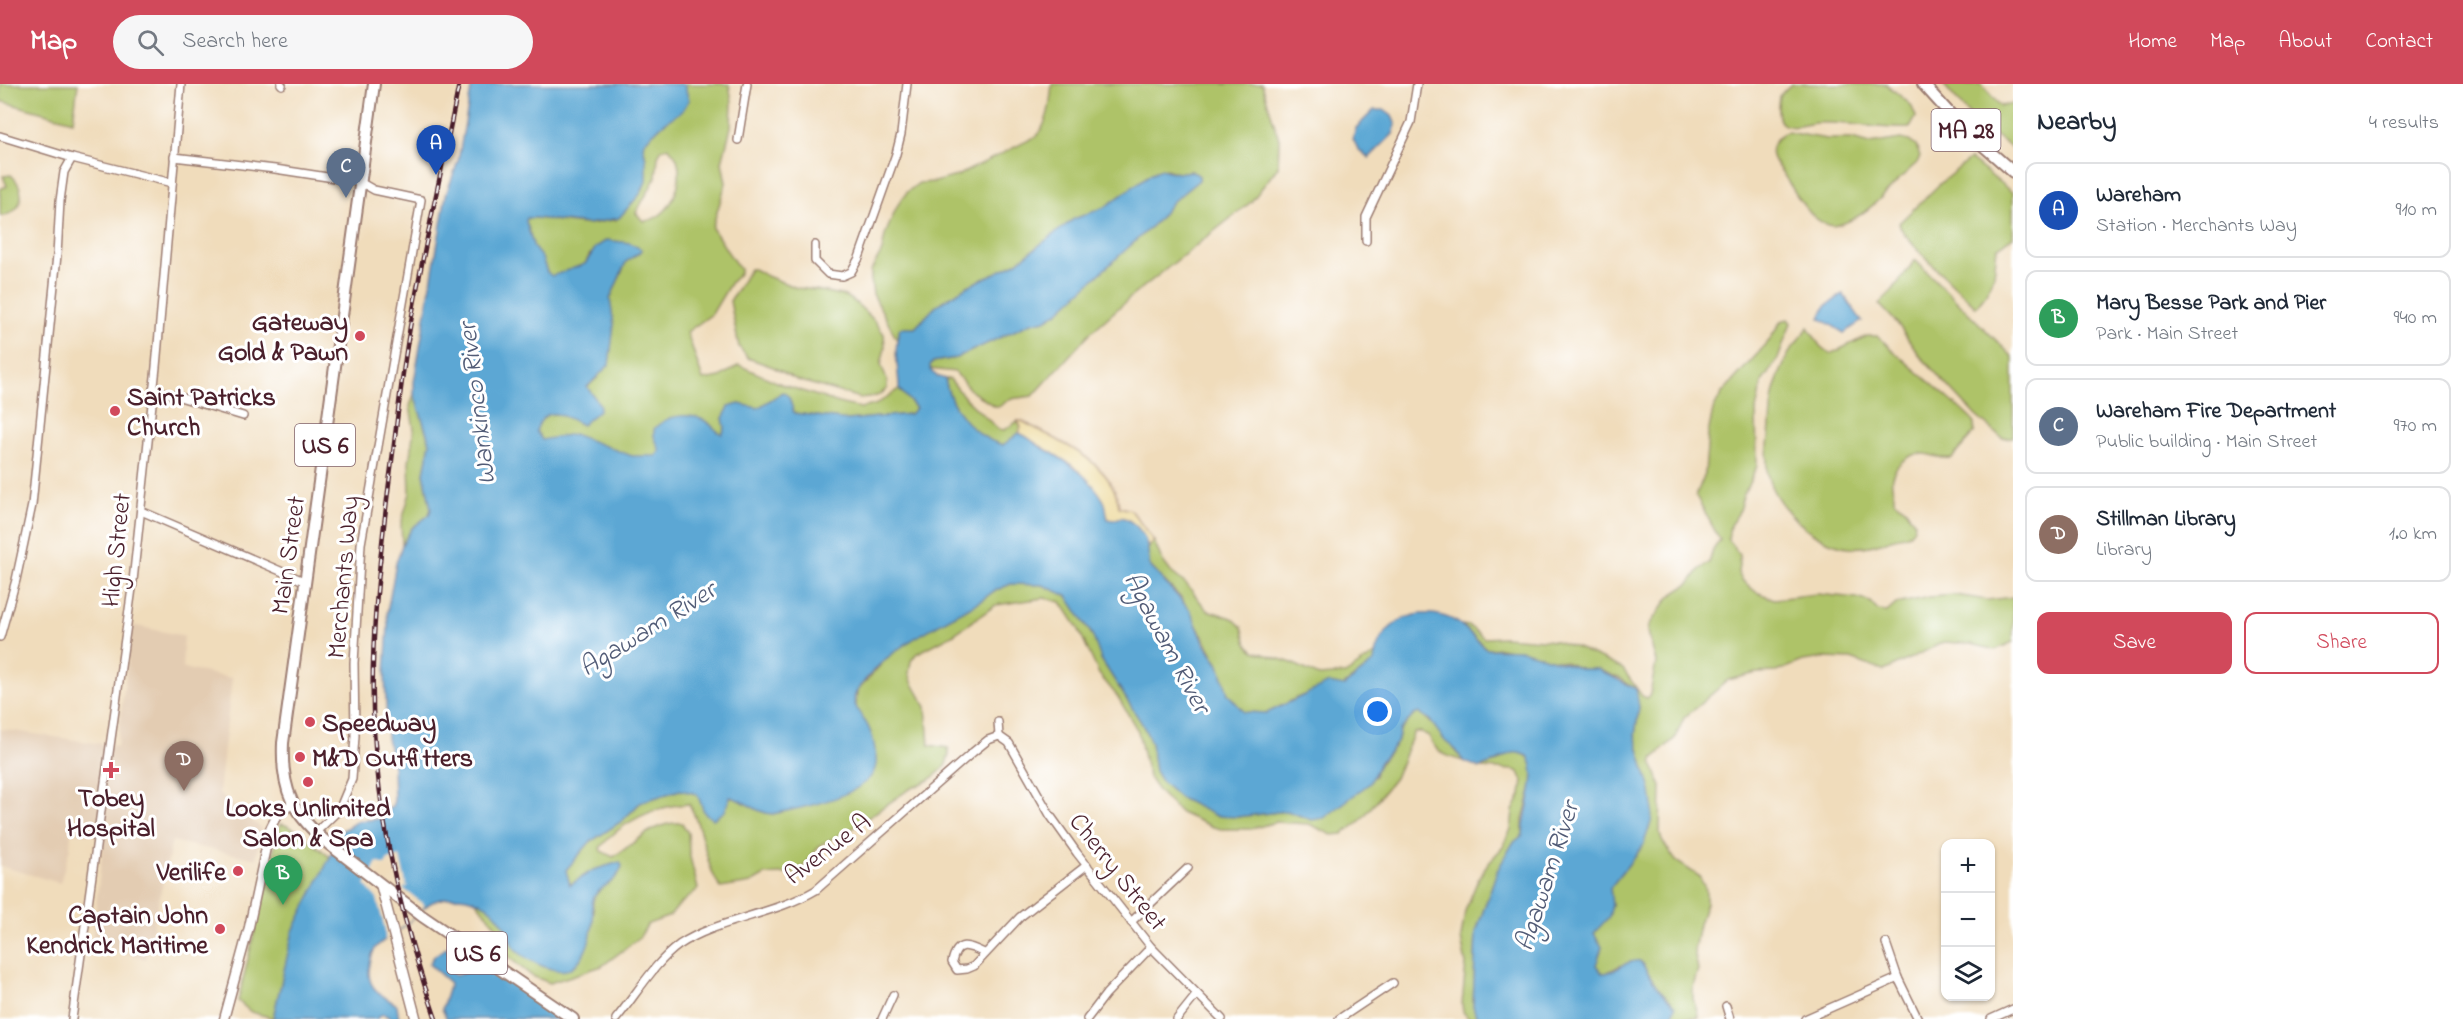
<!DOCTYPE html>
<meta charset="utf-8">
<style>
:root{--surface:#fff;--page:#f6f6f7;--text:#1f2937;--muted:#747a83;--line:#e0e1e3;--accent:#d1495b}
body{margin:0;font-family:"Indie Flower",sans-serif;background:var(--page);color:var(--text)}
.controls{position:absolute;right:18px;bottom:18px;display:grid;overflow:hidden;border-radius:12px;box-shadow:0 2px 4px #0004}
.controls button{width:54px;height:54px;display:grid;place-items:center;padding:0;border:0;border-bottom:2px solid var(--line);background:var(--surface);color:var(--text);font:30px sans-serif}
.you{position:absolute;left:1378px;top:628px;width:21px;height:21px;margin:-15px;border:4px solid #fff;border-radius:50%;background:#1a73e8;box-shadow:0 0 0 9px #1a73e833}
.badge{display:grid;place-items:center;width:39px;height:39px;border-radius:50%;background:var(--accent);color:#fff;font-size:20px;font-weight:700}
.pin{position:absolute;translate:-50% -50px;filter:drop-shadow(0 2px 3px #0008)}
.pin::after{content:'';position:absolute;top:32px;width:21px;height:18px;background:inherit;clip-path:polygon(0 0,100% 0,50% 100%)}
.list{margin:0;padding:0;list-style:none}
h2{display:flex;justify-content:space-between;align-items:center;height:78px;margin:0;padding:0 24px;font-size:26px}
h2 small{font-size:20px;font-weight:400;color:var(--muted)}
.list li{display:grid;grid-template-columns:39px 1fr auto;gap:18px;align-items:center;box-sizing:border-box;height:96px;margin:0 12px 12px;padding:0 12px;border:2px solid var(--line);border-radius:12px}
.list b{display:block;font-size:22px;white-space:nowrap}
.list p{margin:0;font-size:20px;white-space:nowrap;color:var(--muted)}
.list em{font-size:20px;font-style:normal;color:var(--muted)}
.actions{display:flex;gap:12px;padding:18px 24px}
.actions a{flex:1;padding:14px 0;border:2px solid var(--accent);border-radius:12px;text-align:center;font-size:21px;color:var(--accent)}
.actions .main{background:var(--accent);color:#fff}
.icon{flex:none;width:33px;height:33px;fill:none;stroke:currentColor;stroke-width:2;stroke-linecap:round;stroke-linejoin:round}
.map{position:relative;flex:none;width:2013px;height:935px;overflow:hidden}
header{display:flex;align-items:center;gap:36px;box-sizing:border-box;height:84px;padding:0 30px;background:var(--accent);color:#fff}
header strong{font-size:28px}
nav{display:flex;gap:33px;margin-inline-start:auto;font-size:21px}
.search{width:420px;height:54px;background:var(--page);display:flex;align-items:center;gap:15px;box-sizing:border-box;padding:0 21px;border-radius:33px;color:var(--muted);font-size:22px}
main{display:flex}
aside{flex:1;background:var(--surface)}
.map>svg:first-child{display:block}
.built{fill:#e3ccb2}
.green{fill:#aec368;stroke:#7c714a;stroke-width:1.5;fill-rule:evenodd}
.sand{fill:#eeda9e;stroke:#9c7c64;stroke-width:1.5}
.water{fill:#5ca7d4;stroke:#536380;stroke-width:1.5}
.pier{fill:#f0dcbb}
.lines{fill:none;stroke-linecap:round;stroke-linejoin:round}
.minor-casing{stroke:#9d7e73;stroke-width:10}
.tertiary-casing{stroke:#9d7e73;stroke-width:11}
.secondary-casing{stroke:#9d7e73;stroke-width:12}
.primary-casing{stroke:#9d7e73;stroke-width:14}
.minor{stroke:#fff;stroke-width:7}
.tertiary{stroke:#fff;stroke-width:8}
.secondary{stroke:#fff;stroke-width:9}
.primary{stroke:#fff;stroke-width:10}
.rail-casing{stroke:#4a1f2b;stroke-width:4.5}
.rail{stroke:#fff;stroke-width:2;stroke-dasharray:7;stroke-linecap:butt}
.poi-dot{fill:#d1495b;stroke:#fff;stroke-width:2}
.labels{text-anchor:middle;stroke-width:6;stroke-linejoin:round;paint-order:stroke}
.shield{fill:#fff;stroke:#80626b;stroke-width:1.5}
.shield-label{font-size:24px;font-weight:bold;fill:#4a1f2b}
.poi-label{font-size:26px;font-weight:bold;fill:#4a1f2b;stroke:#fff;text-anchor:end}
.street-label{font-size:26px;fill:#4a1f2b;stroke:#fff}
.water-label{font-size:27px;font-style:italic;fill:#525c77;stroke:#fff}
</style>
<header>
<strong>Map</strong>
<div class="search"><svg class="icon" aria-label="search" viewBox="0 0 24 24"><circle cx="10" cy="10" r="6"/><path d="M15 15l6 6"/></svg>Search here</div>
<nav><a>Home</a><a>Map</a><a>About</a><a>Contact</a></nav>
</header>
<main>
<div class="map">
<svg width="2013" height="935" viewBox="0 0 2013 935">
<rect width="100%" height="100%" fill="#fff"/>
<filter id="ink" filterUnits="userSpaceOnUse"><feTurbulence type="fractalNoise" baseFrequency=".0167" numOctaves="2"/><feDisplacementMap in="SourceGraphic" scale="12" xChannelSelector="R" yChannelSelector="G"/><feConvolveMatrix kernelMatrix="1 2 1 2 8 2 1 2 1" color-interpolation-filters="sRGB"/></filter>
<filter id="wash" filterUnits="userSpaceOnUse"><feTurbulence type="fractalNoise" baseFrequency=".008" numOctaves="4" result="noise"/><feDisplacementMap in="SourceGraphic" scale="24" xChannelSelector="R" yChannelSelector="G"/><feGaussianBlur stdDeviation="1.35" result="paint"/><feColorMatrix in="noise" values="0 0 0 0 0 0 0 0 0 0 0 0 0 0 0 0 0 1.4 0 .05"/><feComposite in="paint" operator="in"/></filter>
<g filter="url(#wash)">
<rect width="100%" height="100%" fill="#f0dcbb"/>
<polygon class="built" points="132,541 184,552 182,584 232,594 219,710 261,744 256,775 172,757 146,875 92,860 104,751 71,749 70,764 60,799 0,782 0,645 117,662"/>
<g class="green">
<polygon points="0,0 78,0 73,37 0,17"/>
<path d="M684,0H729L732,18L731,43L722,78L726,99L712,144C722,157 729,172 740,185V189L731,198L712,230L687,248L703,296L720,293L739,281L781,300L842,320L861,324L875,321L899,305L916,324L910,330L848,336L793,329L783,308L758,324L739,320L723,334L725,344L722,350L717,348L708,338L662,382L542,356L536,347C544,321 562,330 580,339L595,315L587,303L598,293L610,215L626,178L641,167L590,170L585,180L552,193L547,188L542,174L534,164L526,137L527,134C547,133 567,140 586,140C596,140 606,136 616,136L646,75L643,62L644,58L663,40L683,26L689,16ZM668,63C671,66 675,70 677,75C685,99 670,136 643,137L636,129L656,93L658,72L662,65Z"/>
<path d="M1052,0H1262L1279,55L1278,83L1251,118L1132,212L1089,250L1033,312L1010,315L1000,322H994L971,307L955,288L930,285L929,281L933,278L956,274L1031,239L1045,236L1058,228L1157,137L1172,118L1199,96V92L1192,87L1177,89L1167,85L1152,89L1105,123L1074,135L1016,179L966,203L937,221L915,244L899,246L897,256L873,210L871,196V187L882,167L885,151L897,122L907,108L919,99L934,98L957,92L1037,52C1049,36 1050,20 1052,0Z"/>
<path d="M1791,0H1886L1911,21L1916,33L1910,44C1879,46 1847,37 1815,39C1806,40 1792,46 1783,40C1776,35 1778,20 1779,12Z"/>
<polygon points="1943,0 1981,0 2000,22 2013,20 2013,65 1972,34"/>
<path d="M1787,48L1827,55H1852L1869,60L1901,55L1909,57L1916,62L1920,72L1917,79C1892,99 1870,133 1838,141C1814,148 1793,104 1782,88C1778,83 1774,79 1772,72C1769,62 1777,51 1787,48Z"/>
<path d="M1970,75L2013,109V153L1997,164L1994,191L1985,211L1976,223C1960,206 1903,157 1899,139L1944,96Z"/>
<path d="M11,91C27,105 24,130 0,132V105L7,102L3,92Z"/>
<polygon points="1915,176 2013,273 2013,353 2002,354 1976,332 1921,273 1897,239 1879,220 1892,207"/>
<polygon points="750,185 754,185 767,192 797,204 816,206 845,212 855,218 872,234 884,250 885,264 881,280 887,297 887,305 877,312 860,314 797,296 773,283 748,274 739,263 730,217"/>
<polygon points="1788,235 1791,239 1778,275 1762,298 1756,326 1757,382 1743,412 1738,430 1730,441 1728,456 1740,471 1738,489 1742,496 1756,508 1774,515 1817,510 1857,514 1870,518 1878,527 1887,528 1896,520 1929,513 1955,511 1987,516 2013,513 2013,558 1995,566 1972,560 1944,558 1884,587 1851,575 1824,574 1803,577 1776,588 1757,589 1728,596 1684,634 1675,654 1653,675 1652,680 1661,702 1660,750 1662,757 1676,777 1699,792 1706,806 1706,819 1699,840 1694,867 1698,885 1693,903 1693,915 1699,933 1668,935 1670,934 1671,917 1658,904 1640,877 1619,882 1606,889 1602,889 1595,881 1602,863 1594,849 1612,822 1610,804 1643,762 1651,708 1635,651 1639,623 1632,603 1621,595 1597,585 1582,585 1565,578 1501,564 1487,565 1462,541 1469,542 1484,554 1504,553 1556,557 1580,565 1623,585 1642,612 1647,614 1650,611 1656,578 1648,548 1649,541 1670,512 1690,499 1699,486 1709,479 1713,466 1720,456 1696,412 1705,389 1708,350 1713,326 1722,309 1769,257 1781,237"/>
<path d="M1808,243L1820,262L1830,270L1867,252H1878C1908,283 1944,307 1974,338V349L1952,374C1940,376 1935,371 1925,370C1911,368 1896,379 1892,393C1890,401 1895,408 1894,416L1906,426L1915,439C1913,454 1903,451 1892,455C1863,467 1841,467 1814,450C1794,437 1768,410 1767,385C1766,374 1768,363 1769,353C1771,336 1770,319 1775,303C1778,293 1783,283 1787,273C1792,262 1802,254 1808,243Z"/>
<path d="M945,295H950L965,314L998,345L1004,346L1018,337L1021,343L1019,349L1003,361C973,353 950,325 945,295Z"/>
<polygon points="414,310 430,359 424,389 431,425 429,431 412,444 402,461 401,440 410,409 409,378 414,345 410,322"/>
<polygon points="1154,457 1162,476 1171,488 1187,501 1207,526 1232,534 1242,543 1247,560 1254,567 1292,579 1319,592 1345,590 1375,570 1374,578 1343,602 1301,612 1267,629 1244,628 1228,610 1219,581 1182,515 1150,482 1147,466"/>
<path d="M1011,500L1043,501L1067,512L1070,515L1098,561L1101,575L1143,641L1151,659L1155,687L1237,733L1287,727L1312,736L1375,692L1377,683L1397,659L1400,646L1414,631L1419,629C1427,632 1458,668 1463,677C1446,672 1435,669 1429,652L1421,648H1414L1395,694L1361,736L1343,750L1332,751L1309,740L1291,739L1276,738L1251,745H1221L1213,743L1181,729L1158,707L1148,692L1138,647L1118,613L1099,590L1078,544L1061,518L1044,514L996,521L954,550L916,570L911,577L909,589L912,598L926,623L929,661L948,664L949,671L945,683L931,695L908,706L853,744L820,761L805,781L795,789L765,791L751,799L721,804C704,781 705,747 689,720C657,721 620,738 600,764L601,767L613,773C636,759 653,737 682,739L688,749L689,769L698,805L679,821L670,832L648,840L639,854L602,882L550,899L532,892L512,876L499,860L498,845L476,817C489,819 500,834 507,845C511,853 510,860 517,867C523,872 553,887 560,886C567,886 572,883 577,880L594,828C591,819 593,812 600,806L597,786L571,801L566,791V786L590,758L622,737L641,718L680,706L697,710L701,719L728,721L730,713C745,716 758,730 773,730L834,714L856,705L860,632L856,624L857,607L896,564L982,516L994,507Z"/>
<path d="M1516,667C1521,669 1526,670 1529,674C1541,686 1525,722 1523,736C1523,741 1523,746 1523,751L1513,759L1497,787L1476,848L1473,922L1477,935H1469L1463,928L1462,920L1466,880L1461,854L1465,827L1479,793L1488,779L1503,763L1511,745L1513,727L1521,711L1523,697L1519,688L1514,686L1480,684C1485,681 1488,681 1494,679C1502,676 1507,668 1516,667Z"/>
<path d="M280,740C294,740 319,765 330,773L288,872L273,934L251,928L238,917Z"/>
</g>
<path class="sand" d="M1018,337H1022C1057,357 1114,377 1119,423L1131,426L1154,457L1148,463L1144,453L1108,435L1103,415L1081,389L1072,381L1019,349L1021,343Z"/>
<g class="water">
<path d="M472,0H684L689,16L683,26L663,40L644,58L643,62L646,75V97L641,109L619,134L588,140L536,134H527L526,137L534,164L542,174L547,188L552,192L585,180L596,163L607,156L630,159L641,165V167L626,178L610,215L614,241L609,281L587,303L600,321L599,326L582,341C563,331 545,319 536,347L542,356L573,350L632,372H656L660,367L654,352V345C667,331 690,327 707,338C713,342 715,347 722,350L725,344L723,334L729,323L739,320L758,324L783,308L789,313L794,329L848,336L910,330L916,324L899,305C899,282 892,268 900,244H915L937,221L966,203L1016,179L1074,135L1105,123L1152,89L1161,85L1177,89L1192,87L1199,92V96L1172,118L1157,137L1058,228L1045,236L1031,239L956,274L933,278L930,281C930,290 937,292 945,295C950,324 973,353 1003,361L1019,349C1029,353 1034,359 1043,364C1067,377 1090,392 1104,417C1107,423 1106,429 1108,435L1114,436L1121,433C1133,436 1145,449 1147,462C1149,468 1148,476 1150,482L1190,526L1204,558L1219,581L1228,610L1244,628L1267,629L1329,599L1344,602L1374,578C1377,538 1420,518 1455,537C1468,544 1475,557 1487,565L1522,566L1582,585H1597L1636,605L1639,623L1635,651L1651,707L1653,722L1651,738L1643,762L1610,804L1612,821L1609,833L1594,849L1602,863L1596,881L1602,889C1616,890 1625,875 1640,877L1658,904L1675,922L1673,931L1668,935H1477L1473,922L1476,848L1497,787L1513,759L1523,751C1523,728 1541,692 1528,672C1513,666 1511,669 1497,677C1492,680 1486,680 1480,684L1463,677L1456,666L1445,657L1429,635L1419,629L1414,631L1400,646L1397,659L1380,678L1370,699L1324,734L1312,736L1287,727L1237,733L1216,732L1180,714L1161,697L1155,687L1151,659L1143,641L1101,575L1092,550L1067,512L1043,501L1011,500L994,507L982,516C937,543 887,562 857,607C850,617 859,628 864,636C870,643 874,658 875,666C875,670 877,676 876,680C873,712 799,724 773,730C758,730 745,716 730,713L725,727L713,735L705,730L697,710L680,706L641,718L622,737L590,758L566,786L570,801L593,786L620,778L622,782C616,803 595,801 592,819C592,825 594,831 593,837C592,853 584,881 566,886C550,889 519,873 512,860C509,856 509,851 507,847C497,827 481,814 458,813C427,813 422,827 401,845C393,851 383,856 376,863C372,868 371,875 370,880C365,903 379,910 397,921L399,935H393L383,930L376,935L273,934L293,847L330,773L340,748L357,737L378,735L392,722L394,717L393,683L387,654L385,588L388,542L387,529L396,479L402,461L412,444L429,431L431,425L424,389L430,359L414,310V298L446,111L458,77Z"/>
<polygon points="1374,26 1384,26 1392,32 1396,41 1393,50 1369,74 1358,65 1353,55 1356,44"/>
<polygon points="1843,210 1862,237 1844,249 1820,234 1825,223"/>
<path d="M447,863C451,873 449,883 455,891L482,884L501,891L553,928L560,935H447L442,925L450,899L429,880L434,872Z"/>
</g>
<polygon class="pier" points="400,772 407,803 403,804 425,821 414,833 385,857 385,846 377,815 365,801 377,778 385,781 388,776"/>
</g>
<g filter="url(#ink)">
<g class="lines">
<g class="minor-casing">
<g id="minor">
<polyline points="281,0 282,1"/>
<polyline points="0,52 72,74 172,99"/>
<polyline points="738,56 747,0"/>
<polyline points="174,73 275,85 360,98 374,106 421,116 361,460 354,579 355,652 352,695 339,726 315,749"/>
<polyline points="1366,157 1366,133 1411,38 1417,0"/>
<polyline points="815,161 815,177 828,190 842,192 851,188 859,174 896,70 901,50 907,0"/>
<polyline points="153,305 243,332"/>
<polyline points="141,427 306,498"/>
<polyline points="0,553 16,496 32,421 57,171 60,117 64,88 72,74"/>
<polyline points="998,638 999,652"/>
<polyline points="999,652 1009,659 1050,731 1077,769 1151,863 1222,935"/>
<polyline points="1131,838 1188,784"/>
<polyline points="1886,859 1898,894 1918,935"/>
<path d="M984,869C968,861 957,856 952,878L957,886L967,885L974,882L1020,833L1087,781"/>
<polyline points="1726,922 1730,935"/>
<polyline points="72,935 133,497 156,283 181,0"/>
<path d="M616,935C636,911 654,879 679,861C718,835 774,831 816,806L973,668L988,656L999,652"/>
<polyline points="882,935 893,911"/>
<polyline points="1087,935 1106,910 1151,863"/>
<polyline points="1177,935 1197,910"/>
<polyline points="1339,935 1393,899"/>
<polyline points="1805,935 1898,894"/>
<polyline points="1991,935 2013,925"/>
</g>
</g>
<g class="tertiary-casing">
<polyline id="tertiary" points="224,935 249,843 270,745 277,731 292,720"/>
</g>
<g class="secondary-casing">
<polyline id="secondary" points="381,802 416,935"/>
</g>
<g class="primary-casing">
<g id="primary">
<path d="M374,0L283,659C281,707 293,731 330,761L422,832L573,935"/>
<polyline points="1923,0 1961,42 2013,88"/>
</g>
</g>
<use href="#minor" class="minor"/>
<use href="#tertiary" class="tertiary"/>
<use href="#secondary" class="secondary"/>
<use href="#primary" class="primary"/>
<g class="rail-casing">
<path id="rail" d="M436,935C403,842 380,746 374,647C369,564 379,481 389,399C396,348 401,295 410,243C424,162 443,81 459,0"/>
</g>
<use href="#rail" class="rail"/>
</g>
</g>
<g class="poi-dot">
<circle cx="360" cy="252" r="6"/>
<circle cx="115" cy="327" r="6"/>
<circle cx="310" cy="638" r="6"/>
<circle cx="300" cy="673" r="6"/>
<path d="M108 677h6v6h6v6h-6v6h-6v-6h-6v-6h6z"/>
<circle cx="308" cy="698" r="6"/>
<circle cx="238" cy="787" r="6"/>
<circle cx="220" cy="845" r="6"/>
</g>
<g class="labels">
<g class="shield">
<rect x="1931.5" y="25" width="69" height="42" rx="4.5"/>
<rect x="295" y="340" width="60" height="42" rx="4.5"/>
<rect x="447" y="848" width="60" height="42" rx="4.5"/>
</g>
<g class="shield-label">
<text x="1966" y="54">MA 28</text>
<text x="325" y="369">US 6</text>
<text x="477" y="877">US 6</text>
</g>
<g class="poi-label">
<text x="348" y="246">Gateway<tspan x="348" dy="30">Gold &amp; Pawn</tspan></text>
<text x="127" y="321" text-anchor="start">Saint Patricks<tspan x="127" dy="30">Church</tspan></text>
<text x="322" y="647" text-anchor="start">Speedway</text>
<text x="312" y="682" text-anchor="start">M&amp;D Outfitters</text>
<text x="111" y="722" text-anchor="middle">Tobey<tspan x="111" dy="30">Hospital</tspan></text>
<text x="308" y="732" text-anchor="middle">Looks Unlimited<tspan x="308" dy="30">Salon &amp; Spa</tspan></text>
<text x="226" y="796">Verilife</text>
<text x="208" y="839">Captain John<tspan x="208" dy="30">Kendrick Maritime</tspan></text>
</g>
<g class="street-label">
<text transform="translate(115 466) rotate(-84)" y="9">High Street</text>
<text transform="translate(287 471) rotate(-82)" y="9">Main Street</text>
<text transform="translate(342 493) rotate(-85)" y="9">Merchants Way</text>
<text transform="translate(827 764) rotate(-37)" y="9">Avenue A</text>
<text transform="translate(1119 787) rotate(52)" y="9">Cherry Street</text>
</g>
<g class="water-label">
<text transform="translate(476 320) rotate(-97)" y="9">Wankinco River</text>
<text transform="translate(647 544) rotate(-32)" y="9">Agawam River</text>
<text transform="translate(1168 558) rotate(62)" y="9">Agawam River</text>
<text transform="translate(1546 792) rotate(-72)" y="9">Agawam River</text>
</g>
</g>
</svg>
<div class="controls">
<button>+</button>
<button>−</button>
<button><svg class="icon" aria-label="layers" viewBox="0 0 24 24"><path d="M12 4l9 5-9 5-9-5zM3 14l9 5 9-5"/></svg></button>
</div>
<div class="you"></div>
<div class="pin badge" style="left:436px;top:91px;background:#1a4fb4">A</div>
<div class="pin badge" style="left:283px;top:821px;background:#2e9e5b">B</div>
<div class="pin badge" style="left:346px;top:114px;background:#5c6f8a">C</div>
<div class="pin badge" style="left:184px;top:707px;background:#8d6e63">D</div>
</div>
<aside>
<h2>Nearby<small>4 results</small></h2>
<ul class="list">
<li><span class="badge" style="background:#1a4fb4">A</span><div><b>Wareham</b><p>Station · Merchants Way</p></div><em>910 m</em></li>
<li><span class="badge" style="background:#2e9e5b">B</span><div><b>Mary Besse Park and Pier</b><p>Park · Main Street</p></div><em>940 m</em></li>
<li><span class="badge" style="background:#5c6f8a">C</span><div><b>Wareham Fire Department</b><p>Public building · Main Street</p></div><em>970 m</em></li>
<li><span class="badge" style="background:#8d6e63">D</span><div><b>Stillman Library</b><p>Library</p></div><em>1.0 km</em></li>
</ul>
<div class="actions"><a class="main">Save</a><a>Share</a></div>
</aside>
</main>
